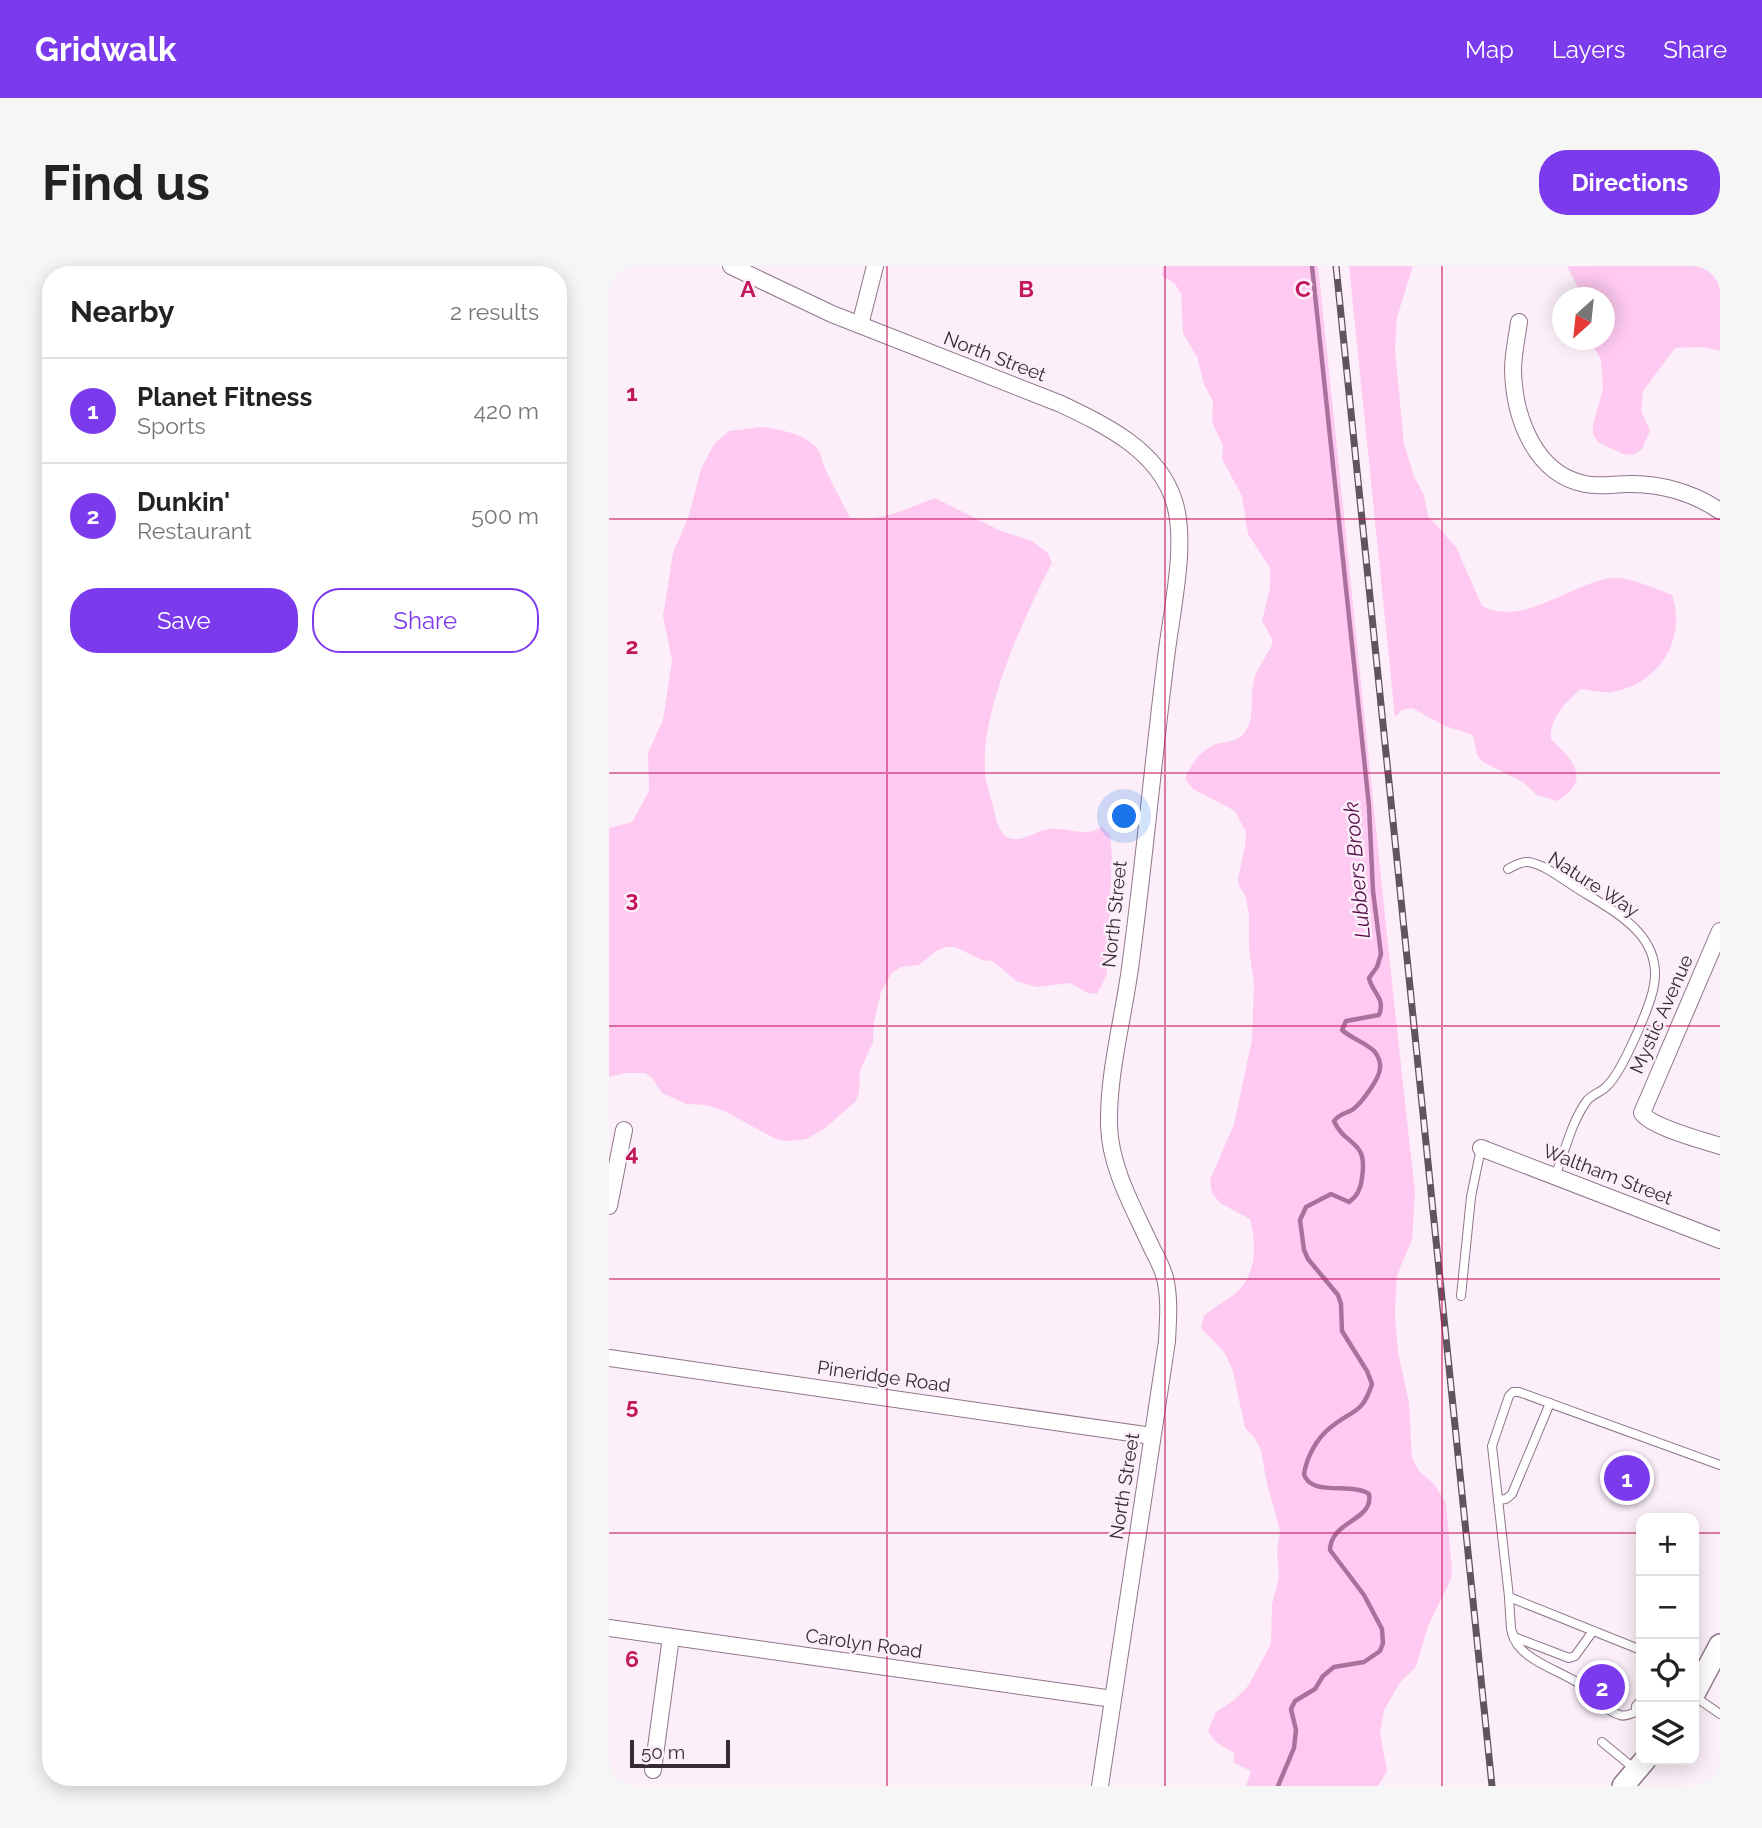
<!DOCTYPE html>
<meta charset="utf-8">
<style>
:root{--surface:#fff;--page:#f6f6f6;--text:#222;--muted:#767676;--line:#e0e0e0;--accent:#7c3aed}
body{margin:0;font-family:Raleway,sans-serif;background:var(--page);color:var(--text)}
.controls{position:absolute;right:21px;bottom:21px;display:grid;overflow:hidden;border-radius:14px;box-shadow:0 4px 18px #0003}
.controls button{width:63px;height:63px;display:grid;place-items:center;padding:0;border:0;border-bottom:2px solid var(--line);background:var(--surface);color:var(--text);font:35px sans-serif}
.compass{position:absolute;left:943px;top:21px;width:63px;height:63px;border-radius:50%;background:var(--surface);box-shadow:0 4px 18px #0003;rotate:207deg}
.scale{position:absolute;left:21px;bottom:18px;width:100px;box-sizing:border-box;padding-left:7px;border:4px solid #372b34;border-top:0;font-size:19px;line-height:24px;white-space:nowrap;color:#372b34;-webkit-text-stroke:5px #fceff9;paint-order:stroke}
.you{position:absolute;left:516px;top:551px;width:24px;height:24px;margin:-18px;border:5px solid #fff;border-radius:50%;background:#1a73e8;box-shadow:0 0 0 10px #1a73e833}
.badge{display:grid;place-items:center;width:46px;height:46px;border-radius:50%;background:var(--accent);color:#fff;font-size:23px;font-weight:700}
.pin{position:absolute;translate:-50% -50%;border:4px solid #fff;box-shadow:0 2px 7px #0006}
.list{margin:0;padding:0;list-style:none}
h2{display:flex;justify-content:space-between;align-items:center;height:91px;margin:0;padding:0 28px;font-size:30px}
h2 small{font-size:23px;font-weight:400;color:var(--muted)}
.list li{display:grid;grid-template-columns:46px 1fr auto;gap:21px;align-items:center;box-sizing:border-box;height:105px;padding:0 28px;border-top:2px solid var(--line)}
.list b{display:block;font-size:26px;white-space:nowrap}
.list p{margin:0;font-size:23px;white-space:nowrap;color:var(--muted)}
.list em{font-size:23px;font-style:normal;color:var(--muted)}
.actions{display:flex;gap:14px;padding:21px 28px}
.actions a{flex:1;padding:16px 0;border:2px solid var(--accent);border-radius:28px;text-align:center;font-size:24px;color:var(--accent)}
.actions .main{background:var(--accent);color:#fff}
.icon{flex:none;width:38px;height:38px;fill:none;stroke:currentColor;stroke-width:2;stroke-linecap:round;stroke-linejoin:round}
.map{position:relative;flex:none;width:1111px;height:1520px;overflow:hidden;border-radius:28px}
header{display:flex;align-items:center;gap:42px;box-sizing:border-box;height:98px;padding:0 35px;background:var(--accent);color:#fff}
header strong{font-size:33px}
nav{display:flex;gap:38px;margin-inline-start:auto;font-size:24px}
.intro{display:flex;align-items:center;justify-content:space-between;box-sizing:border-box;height:168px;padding:0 42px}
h1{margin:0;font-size:49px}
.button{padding:18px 32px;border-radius:28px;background:var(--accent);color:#fff;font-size:24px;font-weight:700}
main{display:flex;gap:42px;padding:0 42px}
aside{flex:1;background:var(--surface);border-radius:28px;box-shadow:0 4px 18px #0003}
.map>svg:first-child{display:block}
.green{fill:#ffcaf1}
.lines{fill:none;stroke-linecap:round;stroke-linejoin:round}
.stream{stroke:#ac709e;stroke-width:4.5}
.lane-casing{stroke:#91758a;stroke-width:10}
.street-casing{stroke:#91758a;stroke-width:18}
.secondary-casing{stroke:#91758a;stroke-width:24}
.lane{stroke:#fff;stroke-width:8}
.street{stroke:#fff;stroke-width:16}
.secondary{stroke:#fff;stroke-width:21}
.rail-casing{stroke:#60545d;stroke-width:7}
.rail{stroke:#fceff9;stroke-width:4.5;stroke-dasharray:13;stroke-linecap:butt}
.grid{fill:none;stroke:#c2185b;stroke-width:2;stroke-opacity:0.55}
.labels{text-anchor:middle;stroke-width:5;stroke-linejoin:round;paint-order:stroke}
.street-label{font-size:19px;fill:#372b34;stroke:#fceff9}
.water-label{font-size:21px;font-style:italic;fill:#540b48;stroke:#fceff9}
.grid-label{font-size:23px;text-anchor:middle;font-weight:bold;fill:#c2185b;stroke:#fceff9;stroke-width:5;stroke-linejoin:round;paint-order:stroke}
</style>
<header>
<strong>Gridwalk</strong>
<nav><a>Map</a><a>Layers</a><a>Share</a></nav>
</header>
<div class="intro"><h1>Find us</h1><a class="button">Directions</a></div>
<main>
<aside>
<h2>Nearby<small>2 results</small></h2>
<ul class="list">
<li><span class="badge">1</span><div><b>Planet Fitness</b><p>Sports</p></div><em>420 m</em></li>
<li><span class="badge">2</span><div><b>Dunkin'</b><p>Restaurant</p></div><em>500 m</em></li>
</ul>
<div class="actions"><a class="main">Save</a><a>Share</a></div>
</aside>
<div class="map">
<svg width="1111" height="1520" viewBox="0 0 1111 1520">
<rect width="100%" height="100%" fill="#fceff9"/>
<g class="green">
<path d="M554,0H709C742,309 771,618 806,926L803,974L788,1009L786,1048L789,1086L800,1137L803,1192L810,1205L826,1219L837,1238L843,1303L842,1313L819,1360L807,1401L792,1415L775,1444L771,1467L778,1505L769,1520H637L642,1505L625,1497V1487L607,1476L599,1465L607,1446L624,1435L639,1420L662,1378L663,1338L670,1312L668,1286L671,1264L658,1218L652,1184L645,1171L636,1162L624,1105L615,1086L592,1062L595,1050C604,1042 613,1037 623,1030C648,1011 648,981 641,953L611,937L603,927L601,914L625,858L643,774L645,719L640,682V651L637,631L630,620L629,613L636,580L637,566L626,545L584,523L576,513C581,500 592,483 607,478C619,475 629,476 636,466C646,452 641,434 644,418C646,405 657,391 663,379V373L653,355L661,322V302L639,268L633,230L613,193L614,180L603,156L604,136L595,118L588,91L574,67L572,27L565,17L553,10Z"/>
<path d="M740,0H804L788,51L786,84L795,178L805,210L815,229L819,250L847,281L873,340C914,361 960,319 1001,312C1020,310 1046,323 1063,329C1078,374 1050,418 1003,426C993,427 981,424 971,423C956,438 941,451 942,473C965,495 983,514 948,535L928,529L914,516L874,496L868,489L864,469L836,460L803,442L793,444L786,451Z"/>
<polygon points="958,0 1111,0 1111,85 1094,81 1066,82 1034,125 1032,145 1041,165 1033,183 1024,189 1014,188 989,176 984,168 984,159 994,123 992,94 981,74 996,74 996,32 974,31"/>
<path d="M152,161C169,163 190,167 204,178C212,184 212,193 216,202C223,219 233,235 241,252C269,257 300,242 326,232L392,265L423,275L439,287L443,297C415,351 367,453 377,514C379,523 382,532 384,540C387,551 389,567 400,572C414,577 428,564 441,563C461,561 474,572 493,561L501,568L503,591L498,708L488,728L479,727L461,717L428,721L409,716L383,695L373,694L346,681H337L327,685L310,699L292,701L283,707L272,726L265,756L264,776L251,805L250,827L246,836L215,863L197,873L178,875L167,873L115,845L98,839L78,838L53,827L43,812L36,807H17L0,811V562L23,556L40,525L39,487L54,454L63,394L54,350L64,287L80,249L92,203L105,178L120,165Z"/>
</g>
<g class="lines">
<path class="stream" d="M669,1520L685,1482L687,1464L682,1443L686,1435L706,1423L714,1410L725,1401L755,1396L771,1385L774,1377L773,1363L755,1329L721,1284C722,1254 765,1255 760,1228C744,1216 701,1231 695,1208C698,1190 708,1172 722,1161C744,1143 753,1149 763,1118L758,1105L733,1065L732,1038L729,1029L699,993L695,984L691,954L697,941L722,928L740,936C748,931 752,921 753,912C759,872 737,882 725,855C730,848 736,848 743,844C752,838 771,812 771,802C772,797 769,790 766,786C758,777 743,773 733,764L737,755L770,749C777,732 763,727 760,712L768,701L772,688L764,625L760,540L703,0"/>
<g class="lane-casing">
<g id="lane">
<path d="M899,603C905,600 912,595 919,596C935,598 953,613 966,621C1002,644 1054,667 1045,719C1042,739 1013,806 998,820C992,827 982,828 977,836C962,857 956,886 946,910"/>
<polyline points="852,1030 862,931 872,882"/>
<polyline points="889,1234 897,1233 903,1228 941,1137"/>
<polyline points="900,1331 902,1363 905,1371 960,1392 966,1390 984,1365"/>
<path d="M903,1367C910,1395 952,1404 972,1419C984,1427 996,1445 1011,1449C1016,1451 1021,1448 1027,1446"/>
<polyline points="1032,1384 900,1331 883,1180 900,1130 904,1126 910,1126 1111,1199"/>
<polyline points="1085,1430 1111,1448"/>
<polyline points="1027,1446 1027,1440 1032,1434"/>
<polyline points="993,1476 1027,1504"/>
</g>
</g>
<g class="street-casing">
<g id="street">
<path d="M122,0L223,48L452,138C496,159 549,184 565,235C579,277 562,347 557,392C544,495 535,599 521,702C514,754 499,807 500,859C501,901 524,941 541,978C546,989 553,1000 556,1012C561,1033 559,1054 558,1075L491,1520"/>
<path d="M910,56C908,71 904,88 904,104C905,150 925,208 976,218C990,221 1005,218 1019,218C1051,217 1085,227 1111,245"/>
<polyline points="251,59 266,0"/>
<path d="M1111,665L1033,847C1042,861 1093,874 1111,880"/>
<polyline points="872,882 1111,974"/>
<polyline points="0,940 15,864"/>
<polyline points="0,1092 543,1170"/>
<polyline points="0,1362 504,1433"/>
<polyline points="44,1504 62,1371"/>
</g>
</g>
<g class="secondary-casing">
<g id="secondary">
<polyline points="1085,1428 1111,1379"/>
<polyline points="1014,1520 1036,1494"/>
</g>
</g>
<use href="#lane" class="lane"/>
<use href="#street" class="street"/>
<use href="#secondary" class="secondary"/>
<g class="rail-casing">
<polyline id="rail" points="727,0 883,1520"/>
</g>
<use href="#rail" class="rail"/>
</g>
<path class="grid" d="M278,0V1520M556,0V1520M833,0V1520M0,253H1111M0,507H1111M0,760H1111M0,1013H1111M0,1267H1032M1085,1267H1111"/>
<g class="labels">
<g class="street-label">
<text transform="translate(386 90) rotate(21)" y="7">North Street</text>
<text transform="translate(985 618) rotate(33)" y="7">Nature Way</text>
<text transform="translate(505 648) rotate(-84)" y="7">North Street</text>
<text transform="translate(1052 748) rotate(-66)" y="7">Mystic Avenue</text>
<text transform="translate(999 908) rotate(21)" y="7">Waltham Street</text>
<text transform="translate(275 1110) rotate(8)" y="7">Pineridge Road</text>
<text transform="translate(515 1220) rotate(-81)" y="7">North Street</text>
<text transform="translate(255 1377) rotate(8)" y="7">Carolyn Road</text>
</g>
<g class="water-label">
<text transform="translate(748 604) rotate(-95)" y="7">Lubbers Brook</text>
</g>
</g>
<g class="grid-label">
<text x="139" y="31">A</text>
<text x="417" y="31">B</text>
<text x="694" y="31">C</text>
<text x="23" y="135">1</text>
<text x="23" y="388">2</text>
<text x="23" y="641">3</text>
<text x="23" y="895">4</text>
<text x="23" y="1148">5</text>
<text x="23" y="1401">6</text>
</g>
</svg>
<div class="controls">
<button>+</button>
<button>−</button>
<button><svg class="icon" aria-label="locate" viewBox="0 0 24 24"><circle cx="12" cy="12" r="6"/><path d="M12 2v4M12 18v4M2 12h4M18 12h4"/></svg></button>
<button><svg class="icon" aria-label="layers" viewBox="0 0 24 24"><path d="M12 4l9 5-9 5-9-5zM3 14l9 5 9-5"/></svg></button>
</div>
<svg class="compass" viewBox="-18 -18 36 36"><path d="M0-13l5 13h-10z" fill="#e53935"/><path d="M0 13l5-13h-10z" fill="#767676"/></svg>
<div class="scale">50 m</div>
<div class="you"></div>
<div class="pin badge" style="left:1018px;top:1212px">1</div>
<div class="pin badge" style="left:993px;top:1421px">2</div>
</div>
</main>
